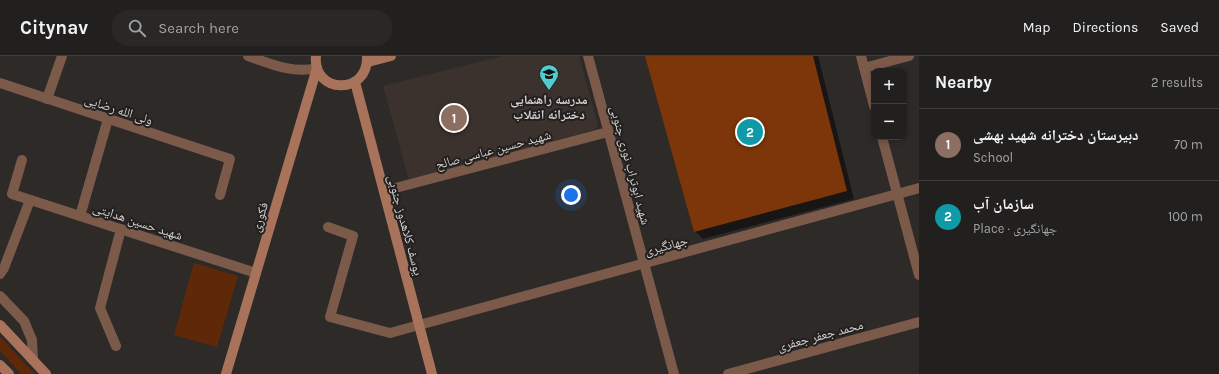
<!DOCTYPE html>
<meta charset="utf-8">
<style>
:root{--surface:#22201e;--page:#2a2827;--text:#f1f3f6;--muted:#a2a3a4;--line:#3f3e3c;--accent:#db2777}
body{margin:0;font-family:Karla,"Noto Naskh Arabic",sans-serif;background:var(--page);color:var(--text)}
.controls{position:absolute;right:12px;top:12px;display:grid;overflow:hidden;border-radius:8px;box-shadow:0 2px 6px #0003}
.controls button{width:36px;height:36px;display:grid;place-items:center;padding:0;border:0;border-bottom:1px solid var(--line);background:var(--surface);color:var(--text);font:20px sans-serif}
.you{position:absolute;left:571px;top:139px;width:14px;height:14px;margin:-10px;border:3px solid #fff;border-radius:50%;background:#1a73e8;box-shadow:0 0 0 6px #1a73e833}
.badge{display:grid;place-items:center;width:26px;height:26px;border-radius:50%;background:var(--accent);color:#fff;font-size:13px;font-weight:700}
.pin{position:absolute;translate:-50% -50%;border:2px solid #fff;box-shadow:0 1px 4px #0006}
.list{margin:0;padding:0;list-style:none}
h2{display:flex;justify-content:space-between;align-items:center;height:52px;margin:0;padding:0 16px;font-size:17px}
h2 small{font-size:13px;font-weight:400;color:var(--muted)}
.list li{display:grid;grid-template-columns:26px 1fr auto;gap:12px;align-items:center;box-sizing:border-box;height:72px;padding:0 16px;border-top:1px solid var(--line)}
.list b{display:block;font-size:15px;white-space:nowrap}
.list p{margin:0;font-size:13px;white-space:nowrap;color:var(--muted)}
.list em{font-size:13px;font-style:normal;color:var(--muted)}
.icon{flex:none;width:22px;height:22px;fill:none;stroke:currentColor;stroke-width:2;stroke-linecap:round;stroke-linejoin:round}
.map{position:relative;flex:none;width:919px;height:318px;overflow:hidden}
header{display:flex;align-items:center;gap:24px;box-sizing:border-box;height:56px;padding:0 20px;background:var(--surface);border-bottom:1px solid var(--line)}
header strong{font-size:19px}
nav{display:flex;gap:22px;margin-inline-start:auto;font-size:14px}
.search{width:280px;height:36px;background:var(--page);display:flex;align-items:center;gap:10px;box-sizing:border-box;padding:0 14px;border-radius:16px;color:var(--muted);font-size:15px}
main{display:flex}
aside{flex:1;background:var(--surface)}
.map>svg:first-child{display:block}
.built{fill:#3b322e}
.green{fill:#5f2909}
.shadow{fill:#0007}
.building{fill:#7d3609}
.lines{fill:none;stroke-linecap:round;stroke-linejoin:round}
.street{stroke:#7b5a4a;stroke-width:10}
.secondary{stroke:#a8735a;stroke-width:10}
.labels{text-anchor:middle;stroke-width:4;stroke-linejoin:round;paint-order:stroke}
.poi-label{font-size:13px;font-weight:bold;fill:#d3d1d0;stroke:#23201f}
.street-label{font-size:13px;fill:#d3d1d0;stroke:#23201f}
</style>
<header>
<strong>Citynav</strong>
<div class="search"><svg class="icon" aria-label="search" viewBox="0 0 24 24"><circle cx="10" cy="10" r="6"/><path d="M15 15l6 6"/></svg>Search here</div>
<nav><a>Map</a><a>Directions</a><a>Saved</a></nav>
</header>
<main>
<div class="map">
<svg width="919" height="318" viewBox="0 0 919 318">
<rect width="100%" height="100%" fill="#2d2a28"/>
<polygon class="built" points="503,0 579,0 598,69 595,74 409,124 383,30"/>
<g class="green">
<polygon points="194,207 238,220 217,291 174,279"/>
<polygon points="0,281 35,318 21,318 0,295"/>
</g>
<polygon class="shadow" points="646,0 818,0 854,143 703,183 695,175"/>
<polygon class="building" points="645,0 813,0 847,135 694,176"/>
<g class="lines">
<g class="street">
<path d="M248,0C271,8 293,18 317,12"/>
<polyline points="588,0 674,318"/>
<polyline points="861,0 874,50"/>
<polyline points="864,12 909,0"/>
<polyline points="0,27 230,103 220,139"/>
<polyline points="47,43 62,0"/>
<polyline points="882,81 919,219"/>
<polyline points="22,104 12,138 256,217"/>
<polyline points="384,135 608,76"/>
<polyline points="80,160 108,63"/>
<polyline points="328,171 353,180 330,261 390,277 919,132"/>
<polyline points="0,218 4,212 30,144"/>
<polyline points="0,240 24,265 32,284 33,304"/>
<polyline points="116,290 100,252 121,173"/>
<polyline points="728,318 919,266"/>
</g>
<g class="secondary">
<path d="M316,0C312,38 369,40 367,0"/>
<polyline points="368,6 391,0"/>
<polyline points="355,26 432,318"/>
<polyline points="0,269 46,318"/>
<polyline points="0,309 9,318"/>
<polyline points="226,318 317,12"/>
</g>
</g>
<defs>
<g id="school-pin" transform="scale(1)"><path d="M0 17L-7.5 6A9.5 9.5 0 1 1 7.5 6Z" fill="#52cdcf" stroke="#23201f"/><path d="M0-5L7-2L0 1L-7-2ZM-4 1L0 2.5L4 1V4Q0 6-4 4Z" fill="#111"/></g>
</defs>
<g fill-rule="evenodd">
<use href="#school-pin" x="549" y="18"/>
</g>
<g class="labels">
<g class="poi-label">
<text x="549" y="48">مدرسه راهنمایی<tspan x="549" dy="15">دخترانه انقلاب</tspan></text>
</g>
<g class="street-label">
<text transform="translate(119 53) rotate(18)" y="5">ولی الله رضایی</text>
<text transform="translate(493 93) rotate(-15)" y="5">شهید حسین عباسی صالح</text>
<text transform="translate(631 109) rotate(75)" y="5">شهید ابوتراب نوری جنوبی</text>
<text transform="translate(259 161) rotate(-73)" y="5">فکوری</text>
<text transform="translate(138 165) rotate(18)" y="5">شهید حسین هدایتی</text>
<text transform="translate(406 169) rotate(75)" y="5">یوسف کلاهدوز جنوبی</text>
<text transform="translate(666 189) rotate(-15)" y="5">جهانگیری</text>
<text transform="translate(820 279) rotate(-15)" y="5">محمد جعفر جعفری</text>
</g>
</g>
</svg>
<div class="controls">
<button>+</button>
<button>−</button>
</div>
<div class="you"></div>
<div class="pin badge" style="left:454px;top:62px;background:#8d6e63">1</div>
<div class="pin badge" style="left:750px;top:76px;background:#0f9aa8">2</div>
</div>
<aside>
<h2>Nearby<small>2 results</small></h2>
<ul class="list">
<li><span class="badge" style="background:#8d6e63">1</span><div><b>دبیرستان دخترانه شهید بهشی</b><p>School</p></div><em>70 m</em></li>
<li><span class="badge" style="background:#0f9aa8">2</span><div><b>سازمان آب</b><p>Place · جهانگیری</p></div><em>100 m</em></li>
</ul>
</aside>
</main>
